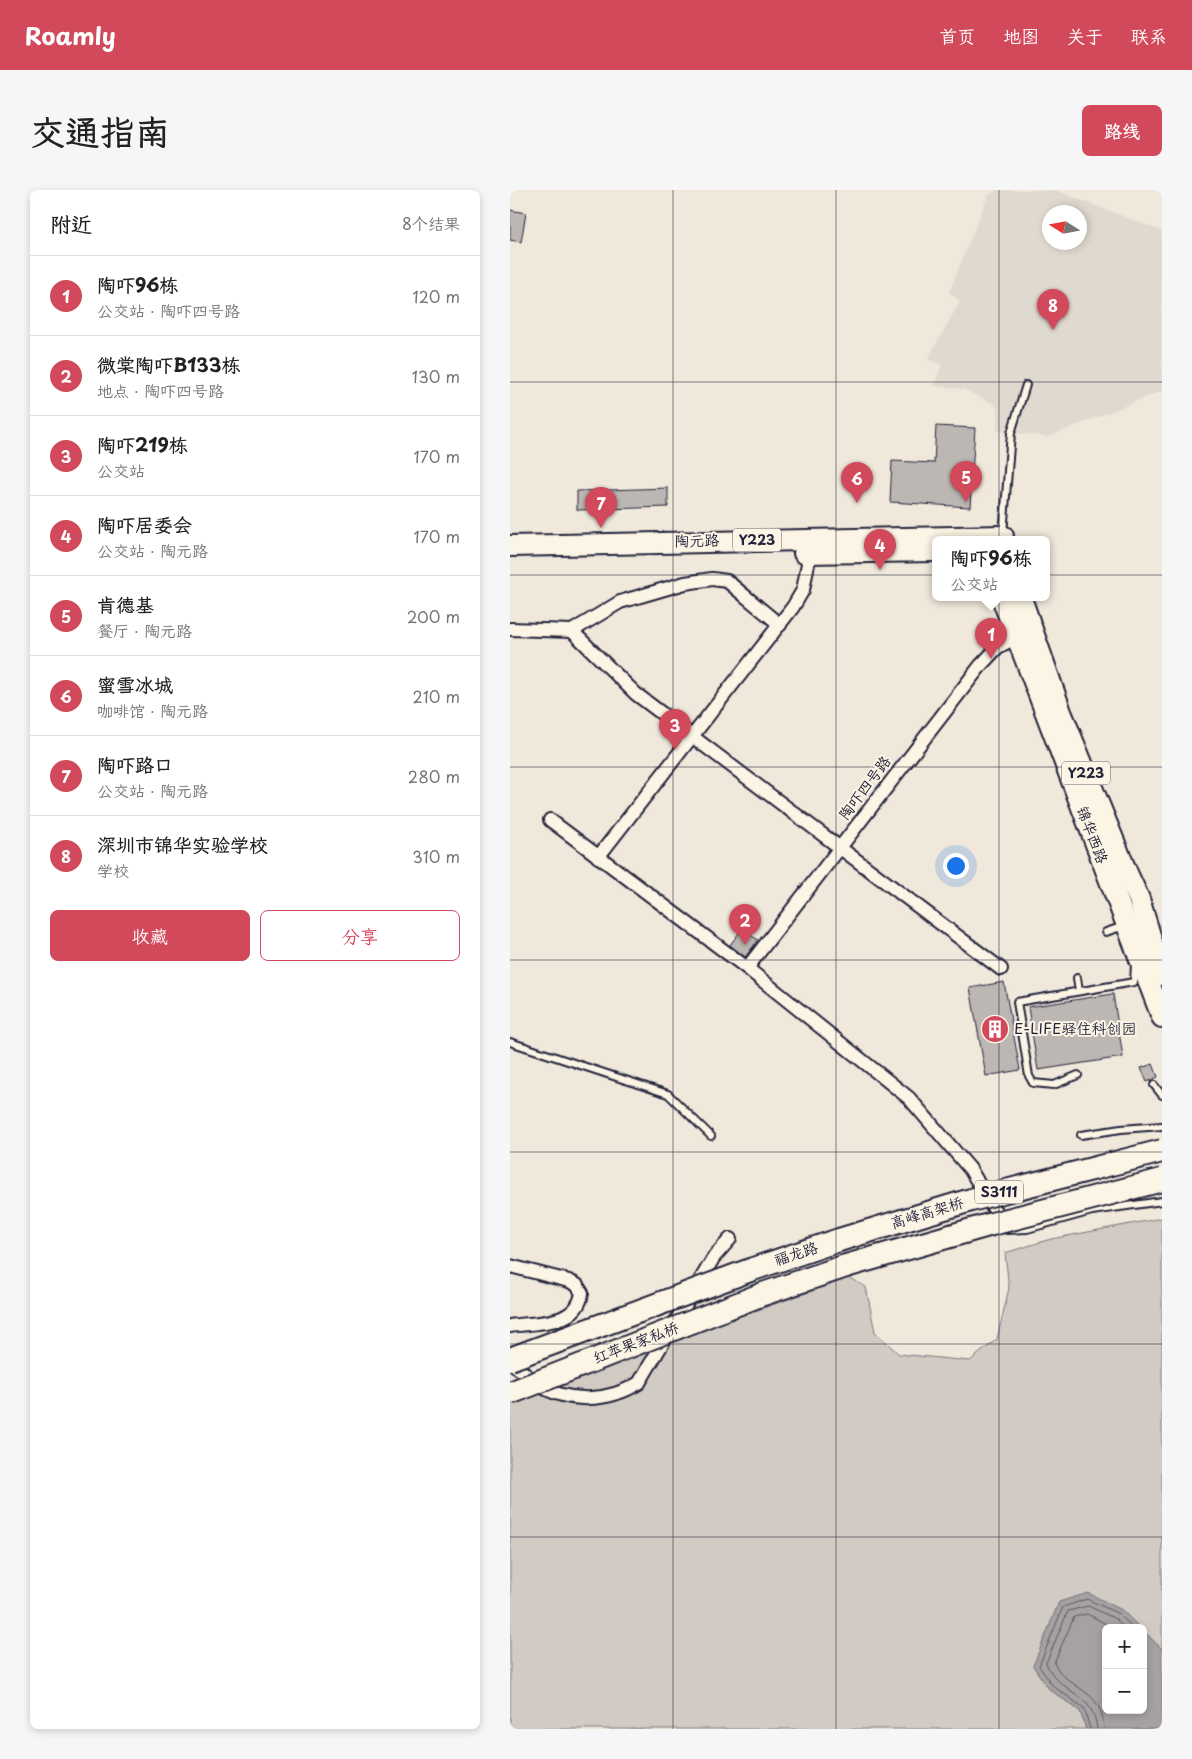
<!DOCTYPE html>
<html lang="zh">
<meta charset="utf-8">
<style>
:root{--surface:#fff;--page:#f6f6f6;--text:#222;--muted:#767676;--line:#e0e0e0;--accent:#d1495b}
body{margin:0;font-family:"Playpen Sans","LXGW WenKai TC",sans-serif;background:var(--page);color:var(--text)}
.controls{position:absolute;right:15px;bottom:15px;display:grid;overflow:hidden;border-radius:8px;box-shadow:0 2px 8px #0003}
.controls button{width:45px;height:45px;display:grid;place-items:center;padding:0;border:0;border-bottom:1px solid var(--line);background:var(--surface);color:var(--text);font:25px sans-serif}
.compass{position:absolute;left:532px;top:15px;width:45px;height:45px;border-radius:50%;background:var(--surface);box-shadow:0 2px 8px #0003;rotate:281deg}
.you{position:absolute;left:445px;top:675px;width:18px;height:18px;margin:-12px;border:4px solid #fff;border-radius:50%;background:#1a73e8;box-shadow:0 0 0 8px #1a73e833}
.badge{display:grid;place-items:center;width:32px;height:32px;border-radius:50%;background:var(--accent);color:#fff;font-size:16px;font-weight:700}
.pin{position:absolute;translate:-50% -41px;filter:drop-shadow(0 1px 2px #0008)}
.pin::after{content:'';position:absolute;top:26px;width:18px;height:15px;background:inherit;clip-path:polygon(0 0,100% 0,50% 100%)}
.popup{position:absolute;left:422px;top:346px;width:118px;height:65px;box-sizing:border-box;display:grid;place-content:center;border-radius:8px;background:var(--surface);filter:drop-shadow(0 1px 4px #0005);font-size:16px;white-space:nowrap;color:var(--muted)}
.popup b{font-size:19px;color:var(--text)}
.popup::after{content:'';position:absolute;left:50%;top:100%;margin-left:-10px;border:10px solid transparent;border-top-color:var(--surface)}
.list{margin:0;padding:0;list-style:none}
h2{display:flex;justify-content:space-between;align-items:center;height:65px;margin:0;padding:0 20px;font-size:21px}
h2 small{font-size:16px;font-weight:400;color:var(--muted)}
.list li{display:grid;grid-template-columns:32px 1fr auto;gap:15px;align-items:center;box-sizing:border-box;height:80px;padding:0 20px;border-top:1px solid var(--line)}
.list b{display:block;font-size:19px;white-space:nowrap}
.list p{margin:0;font-size:16px;white-space:nowrap;color:var(--muted)}
.list em{font-size:16px;font-style:normal;color:var(--muted)}
.actions{display:flex;gap:10px;padding:15px 20px}
.actions a{flex:1;padding:11px 0;border:1px solid var(--accent);border-radius:8px;text-align:center;font-size:18px;color:var(--accent)}
.actions .main{background:var(--accent);color:#fff}
.map{position:relative;flex:none;width:652px;height:1539px;overflow:hidden;border-radius:8px}
header{display:flex;align-items:center;gap:30px;box-sizing:border-box;height:70px;padding:0 25px;background:var(--accent);color:#fff}
header strong{font-size:24px}
nav{display:flex;gap:28px;margin-inline-start:auto;font-size:18px}
.intro{display:flex;align-items:center;justify-content:space-between;box-sizing:border-box;height:120px;padding:0 30px}
h1{margin:0;font-size:35px}
.button{padding:12px 22px;border-radius:8px;background:var(--accent);color:#fff;font-size:18px;font-weight:700}
main{display:flex;gap:30px;padding:0 30px}
aside{flex:1;background:var(--surface);border-radius:8px;box-shadow:0 2px 8px #0003}
.map>svg:first-child{display:block}
.built{fill:#e0d9cf;fill-rule:evenodd}
.green{fill:#d1cbc3;stroke:#7a767f}
.water{fill:#a6a2a2;stroke:#716f79}
.lines{fill:none;stroke-linecap:round;stroke-linejoin:round}
.shore{stroke:#575564;stroke-width:1}
.building{fill:#bcb7b3;stroke:#22223b}
.lane-casing{stroke:#22223b;stroke-width:10}
.street-casing{stroke:#22223b;stroke-width:16}
.primary-casing{stroke:#22223b;stroke-width:24}
.highway-casing{stroke:#22223b;stroke-width:26}
.lane{stroke:#fcf5e5;stroke-width:6}
.street{stroke:#fcf5e5;stroke-width:12}
.primary{stroke:#fcf5e5;stroke-width:20}
.highway{stroke:#fcf5e5;stroke-width:22}
.highway-bridge-casing{stroke:#22223b;stroke-width:26;stroke-linecap:butt}
.highway-bridge{stroke:#fcf5e5;stroke-width:22}
.grid{fill:none;stroke:#22223b;stroke-width:1;stroke-opacity:0.55}
.labels{text-anchor:middle;stroke-width:4;stroke-linejoin:round;paint-order:stroke}
.shield{fill:#fcf5e5;stroke:#63616e;stroke-width:1}
.shield-label{font-size:14px;font-weight:bold;fill:#22223b}
.street-label{font-size:15px;fill:#22223b;stroke:#fcf5e5}
.poi-label{font-size:15px;fill:#22223b;stroke:#fcf5e5;text-anchor:start}
</style>
<header>
<strong>Roamly</strong>
<nav><a>首页</a><a>地图</a><a>关于</a><a>联系</a></nav>
</header>
<div class="intro"><h1>交通指南</h1><a class="button">路线</a></div>
<main>
<aside>
<h2>附近<small>8个结果</small></h2>
<ul class="list">
<li><span class="badge">1</span><div><b>陶吓96栋</b><p>公交站 · 陶吓四号路</p></div><em>120 m</em></li>
<li><span class="badge">2</span><div><b>微棠陶吓B133栋</b><p>地点 · 陶吓四号路</p></div><em>130 m</em></li>
<li><span class="badge">3</span><div><b>陶吓219栋</b><p>公交站</p></div><em>170 m</em></li>
<li><span class="badge">4</span><div><b>陶吓居委会</b><p>公交站 · 陶元路</p></div><em>170 m</em></li>
<li><span class="badge">5</span><div><b>肯德基</b><p>餐厅 · 陶元路</p></div><em>200 m</em></li>
<li><span class="badge">6</span><div><b>蜜雪冰城</b><p>咖啡馆 · 陶元路</p></div><em>210 m</em></li>
<li><span class="badge">7</span><div><b>陶吓路口</b><p>公交站 · 陶元路</p></div><em>280 m</em></li>
<li><span class="badge">8</span><div><b>深圳市锦华实验学校</b><p>学校</p></div><em>310 m</em></li>
</ul>
<div class="actions"><a class="main">收藏</a><a>分享</a></div>
</aside>
<div class="map">
<svg width="652" height="1539" viewBox="0 0 652 1539">
<rect width="100%" height="100%" fill="#efe8db"/>
<filter id="ink" filterUnits="userSpaceOnUse"><feTurbulence type="fractalNoise" baseFrequency=".02" numOctaves="2"/><feDisplacementMap in="SourceGraphic" scale="10" xChannelSelector="R" yChannelSelector="G"/><feConvolveMatrix kernelMatrix="1 2 1 2 8 2 1 2 1" color-interpolation-filters="sRGB"/></filter>
<g filter="url(#ink)">
<path class="built" d="M487,0H545L652,41V201L538,247L487,241L488,219L484,214L453,199L424,196L432,175L418,169L450,111L439,102L478,6ZM540,22H570V52H540Z"/>
<polygon class="green" points="652,1028 652,1459 633,1441 633,1438 630,1438 612,1420 539,1499 570,1521 576,1539 0,1539 0,1215 179,1144 339,1088 356,1097 365,1142 389,1164 460,1171 487,1149 499,1098 495,1063 541,1049"/>
<polygon class="water" points="578,1403 612,1420 630,1438 596,1438 596,1520 633,1520 633,1441 652,1459 652,1539 576,1539 570,1521 539,1499 523,1476 549,1412"/>
<g class="lines">
<g class="shore">
<polyline points="580,1539 574,1518 543,1496 529,1476 553,1417 577,1409 609,1424 623,1438"/>
<path d="M587,1539C584,1501 548,1504 536,1473L558,1421L578,1416L606,1429L614,1438"/>
<path d="M594,1539C593,1497 559,1502 544,1473L564,1427L577,1424L604,1438"/>
</g>
</g>
<g class="building">
<polygon points="0,20 16,23 11,52 0,50"/>
<polygon points="426,236 465,238 460,317 380,312 382,271 424,273"/>
<polygon points="158,298 158,317 67,320 67,301"/>
<polygon points="232,739 248,750 235,767 220,755"/>
<polygon points="494,792 510,880 476,886 460,798"/>
<polygon points="603,804 613,867 528,880 518,817"/>
<polygon points="643,874 648,887 637,892 631,878"/>
</g>
<g class="lines">
<g class="lane-casing">
<g id="lane">
<polyline points="493,344 501,243 516,195"/>
<polyline points="596,742 614,736"/>
<polyline points="567,788 569,801"/>
<polyline points="0,852 158,904 201,946"/>
<polyline points="568,885 544,895 523,893 519,886 507,812 624,792 625,774"/>
<polyline points="644,895 652,905"/>
<polyline points="571,945 611,939 652,936"/>
<polyline points="497,1040 517,1039 582,1021 652,1011"/>
</g>
</g>
<g class="street-casing">
<g id="street">
<polyline points="0,439 62,441 110,412 175,393 202,389 217,391 270,435"/>
<polyline points="62,441 126,504 491,779"/>
<polyline points="40,630 237,778 399,908 460,979 494,1036"/>
<polyline points="88,667 283,417 293,400 300,363"/>
<polyline points="237,778 471,475 488,457 507,447"/>
<path d="M0,1076L59,1091L67,1095L72,1103C67,1136 27,1132 0,1136"/>
<path d="M0,1171C9,1178 17,1187 27,1194C59,1214 98,1212 129,1193L204,1067L220,1049"/>
</g>
</g>
<g class="primary-casing">
<g id="primary">
<polyline points="0,356 493,346"/>
<polyline points="294,363 426,361"/>
<polyline points="492,408 652,827"/>
<polyline points="511,408 551,522 617,683 629,709 652,785"/>
</g>
</g>
<g class="highway-casing">
<g id="highway">
<polyline points="243,1079 329,1050"/>
<polyline points="253,1104 336,1076"/>
</g>
</g>
<use href="#lane" class="lane"/>
<use href="#street" class="street"/>
<use href="#primary" class="primary"/>
<use href="#highway" class="highway"/>
<g class="highway-bridge-casing">
<g id="highway-bridge">
<polyline points="329,1050 461,1010 652,961"/>
<polyline points="336,1076 482,1034 652,990"/>
<polyline points="0,1169 243,1079"/>
<polyline points="0,1203 253,1104"/>
</g>
</g>
<use href="#highway-bridge" class="highway-bridge"/>
</g>
</g>
<path class="grid" d="M163,0V1539M326,0V1539M489,0V1539M0,192H652M0,385H652M0,577H652M0,770H652M0,962H652M0,1154H652M0,1347H652"/>
<defs>
<g id="building-disc" transform="scale(1.4375)"><circle r="9.5" fill="#d1495b" stroke="#fcf5e5"/><path d="M-4-6H4V6H1V3H-1V6H-4ZM-2.5-4.3h1.7v1.8h-1.7ZM.8-4.3h1.7v1.8H.8ZM-2.5-1h1.7V.8h-1.7ZM.8-1h1.7V.8H.8Z" fill="#fff"/></g>
</defs>
<g fill-rule="evenodd">
<use href="#building-disc" x="485" y="839"/>
</g>
<g class="labels">
<g class="shield">
<rect x="223" y="338.5" width="48" height="23" rx="4"/>
<rect x="552" y="571.5" width="48" height="23" rx="4"/>
<rect x="465" y="990.5" width="48" height="23" rx="4"/>
</g>
<g class="shield-label">
<text x="247" y="355">Y223</text>
<text x="576" y="588">Y223</text>
<text x="489" y="1007">S3111</text>
</g>
<g class="street-label">
<text transform="translate(187 351) rotate(-1)" y="5">陶元路</text>
<text transform="translate(355 598) rotate(-53)" y="5">陶吓四号路</text>
<text transform="translate(582 645) rotate(69)" y="5">锦华西路</text>
<text transform="translate(417 1023) rotate(-17)" y="5">高峰高架桥</text>
<text transform="translate(286 1064) rotate(-18)" y="5">福龙路</text>
<text transform="translate(126 1153) rotate(-21)" y="5">红苹果家私桥</text>
</g>
<g class="poi-label">
<text x="504" y="844">E-LIFE驿住科创园</text>
</g>
</g>
</svg>
<div class="controls">
<button>+</button>
<button>−</button>
</div>
<svg class="compass" viewBox="-18 -18 36 36"><path d="M0-13l5 13h-10z" fill="#e53935"/><path d="M0 13l5-13h-10z" fill="#767676"/></svg>
<div class="you"></div>
<div class="pin badge" style="left:481px;top:469px">1</div>
<div class="popup"><b>陶吓96栋</b>公交站</div>
<div class="pin badge" style="left:235px;top:755px">2</div>
<div class="pin badge" style="left:165px;top:560px">3</div>
<div class="pin badge" style="left:370px;top:380px">4</div>
<div class="pin badge" style="left:456px;top:312px">5</div>
<div class="pin badge" style="left:347px;top:313px">6</div>
<div class="pin badge" style="left:91px;top:338px">7</div>
<div class="pin badge" style="left:543px;top:140px">8</div>
</div>
</main>
